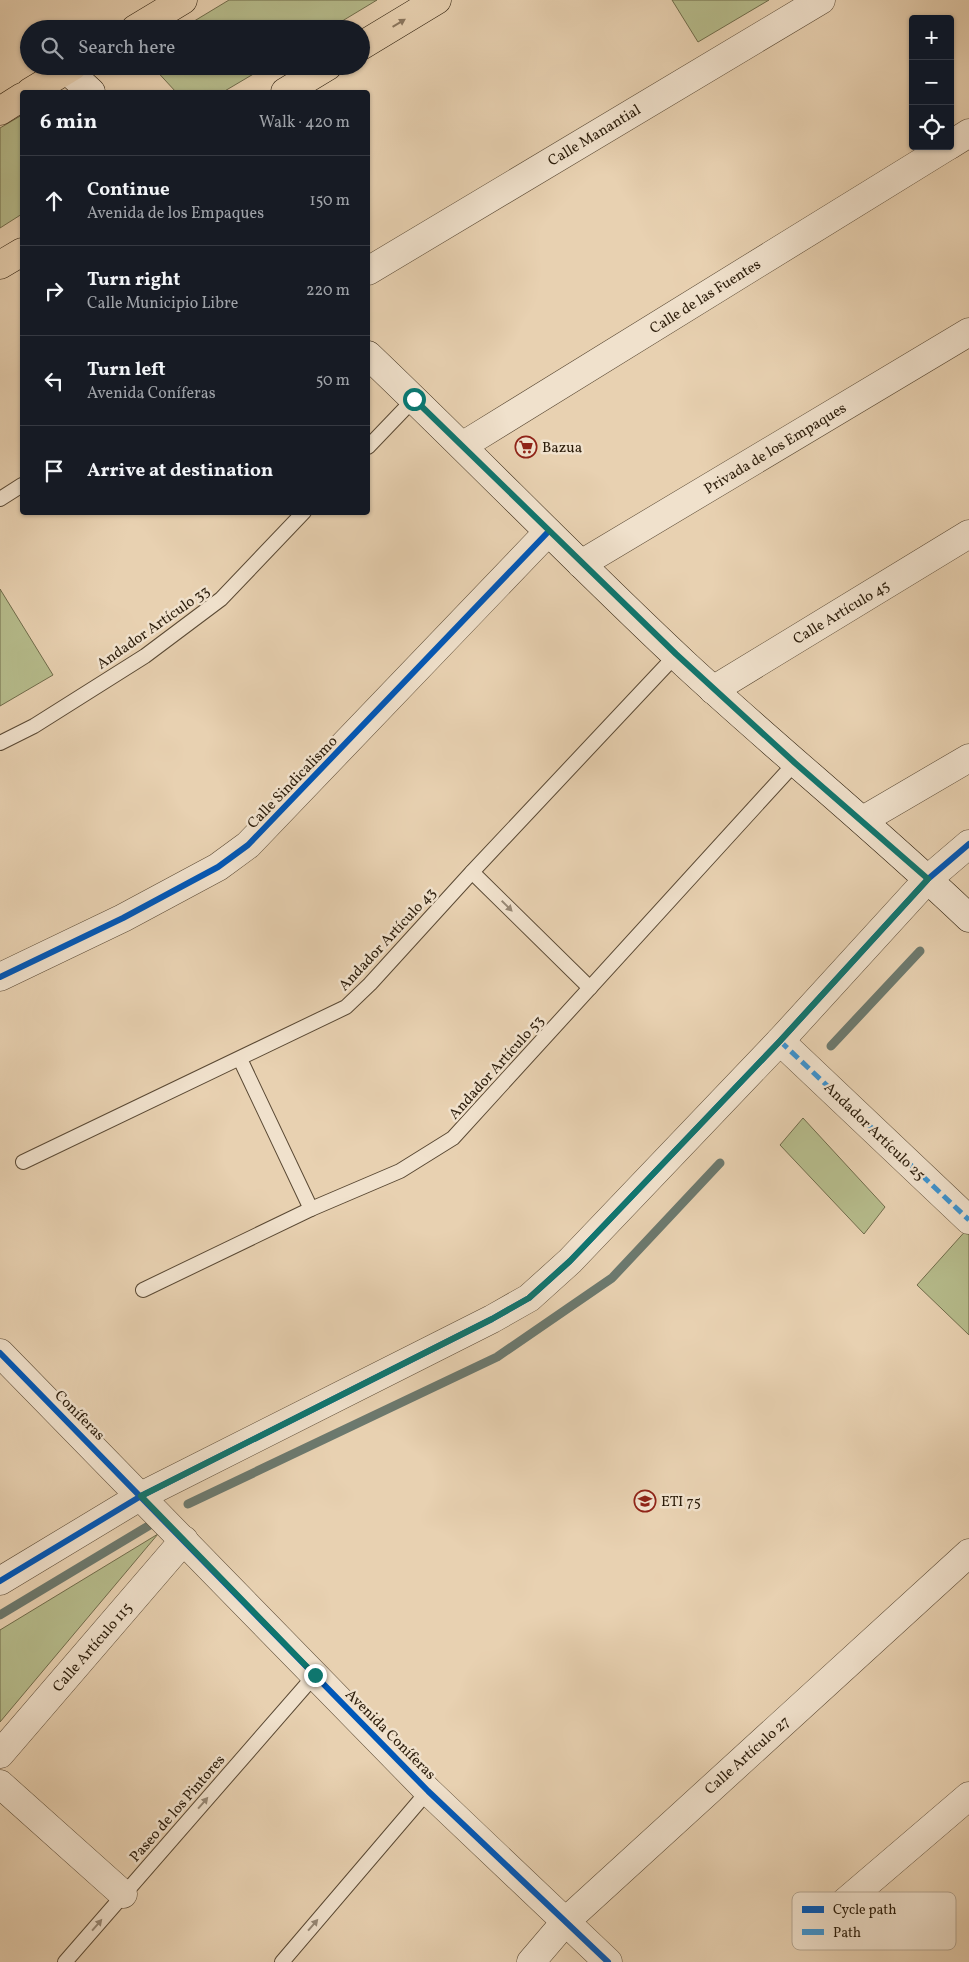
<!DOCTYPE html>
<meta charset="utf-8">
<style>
:root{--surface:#171b24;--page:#20242c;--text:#f1f3f6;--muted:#9ea1a6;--line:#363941}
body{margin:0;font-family:Vollkorn,serif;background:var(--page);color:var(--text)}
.controls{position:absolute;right:15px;top:15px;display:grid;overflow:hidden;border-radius:5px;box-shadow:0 1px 4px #0004}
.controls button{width:45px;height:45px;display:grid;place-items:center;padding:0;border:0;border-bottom:1px solid var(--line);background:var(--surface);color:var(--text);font:25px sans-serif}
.stop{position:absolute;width:15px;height:15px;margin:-11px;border:4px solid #0f766e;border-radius:50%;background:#fff}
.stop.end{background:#0f766e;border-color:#fff;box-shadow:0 1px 5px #0008}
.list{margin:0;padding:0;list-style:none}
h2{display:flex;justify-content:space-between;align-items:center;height:65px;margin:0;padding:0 20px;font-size:21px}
h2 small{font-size:16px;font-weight:400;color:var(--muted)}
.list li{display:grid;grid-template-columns:32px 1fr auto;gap:15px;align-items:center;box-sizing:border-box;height:90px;padding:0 20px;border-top:1px solid var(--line)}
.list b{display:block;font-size:19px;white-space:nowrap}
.list p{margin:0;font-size:16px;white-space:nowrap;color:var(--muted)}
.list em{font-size:16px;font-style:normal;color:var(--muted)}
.icon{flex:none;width:28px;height:28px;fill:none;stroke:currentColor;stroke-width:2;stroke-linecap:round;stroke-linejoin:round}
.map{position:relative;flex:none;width:969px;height:1962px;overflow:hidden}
.search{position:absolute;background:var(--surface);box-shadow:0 1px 4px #0004;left:20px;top:20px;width:350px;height:55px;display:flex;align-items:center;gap:12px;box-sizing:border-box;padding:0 18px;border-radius:28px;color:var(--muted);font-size:19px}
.panel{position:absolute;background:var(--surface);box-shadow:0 1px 4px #0004;left:20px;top:90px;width:350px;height:425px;border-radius:5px}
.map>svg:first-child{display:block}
.green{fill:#b6bc8c;stroke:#706c4b}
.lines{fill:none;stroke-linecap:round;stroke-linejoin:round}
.stream{stroke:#6c796e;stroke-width:9}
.service-casing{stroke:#5a4934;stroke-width:16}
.minor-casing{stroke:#5a4934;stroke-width:29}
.tertiary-casing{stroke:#5a4934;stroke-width:29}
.secondary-casing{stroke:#2b1c0a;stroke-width:29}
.primary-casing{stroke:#2b1c0a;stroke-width:29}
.service{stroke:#f0e1cc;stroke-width:14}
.minor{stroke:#f0e1cc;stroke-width:28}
.tertiary{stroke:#f0e1cc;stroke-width:28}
.secondary{stroke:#f0e1cc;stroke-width:28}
.primary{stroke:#e8d1b1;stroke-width:28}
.quiet{stroke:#3c94d2;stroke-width:5;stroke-dasharray:10 5;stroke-linecap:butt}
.cycleway-casing{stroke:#f0e1cc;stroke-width:9}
.cycleway{stroke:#0057b8;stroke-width:6}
.oneway{fill:#8a765e}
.oneway2{fill:#978875}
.route{stroke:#0f766e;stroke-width:6}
.labels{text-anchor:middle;stroke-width:5;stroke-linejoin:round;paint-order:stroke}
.street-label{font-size:15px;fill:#2b1c0a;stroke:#f0e1cc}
.poi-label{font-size:15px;fill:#2b1c0a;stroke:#f0e1cc;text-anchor:start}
.key{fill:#f0e1cc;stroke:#b5a692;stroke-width:1}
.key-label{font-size:14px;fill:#2b1c0a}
</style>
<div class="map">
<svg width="969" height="1962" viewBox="0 0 969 1962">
<rect width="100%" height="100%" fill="#e8d1b1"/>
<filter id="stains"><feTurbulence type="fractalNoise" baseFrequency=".004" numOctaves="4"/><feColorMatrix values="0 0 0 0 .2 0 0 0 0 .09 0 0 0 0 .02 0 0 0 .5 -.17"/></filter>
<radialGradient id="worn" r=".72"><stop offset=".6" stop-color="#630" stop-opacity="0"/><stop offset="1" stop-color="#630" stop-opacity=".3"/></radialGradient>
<g class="green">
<polygon points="229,0 377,0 329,29 181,29"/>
<polygon points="672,0 769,0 698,42"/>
<polygon points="152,66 267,66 223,92 176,92"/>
<polygon points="22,115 22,214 0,228 0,128"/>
<polygon points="0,589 53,675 0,706"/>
<polygon points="803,1118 885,1207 864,1234 780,1145"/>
<polygon points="969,1227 969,1335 917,1285"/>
<polygon points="158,1534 0,1722 0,1630"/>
</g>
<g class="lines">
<g class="stream">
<polyline points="831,1046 920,951"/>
<polyline points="188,1504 497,1357 612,1278 720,1163"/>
<polyline points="0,1615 150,1525"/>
</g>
<g class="service-casing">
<g id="service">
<polyline points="368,447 414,399"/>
<polyline points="0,499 22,485"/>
<polyline points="0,743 34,726 145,656 221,599 304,512"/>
<polyline points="472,872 590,988"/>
<polyline points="240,1059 311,1209"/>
<polyline points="23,1162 346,1007 370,984 472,872 676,655"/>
<polyline points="143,1290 311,1209 400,1171 453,1138 795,763"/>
<polyline points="65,1962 315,1675"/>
<polyline points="282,1962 428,1791"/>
</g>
</g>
<g class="minor-casing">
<g id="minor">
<polyline points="950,145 969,133"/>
<polyline points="368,271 821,0"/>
<polyline points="462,446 948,146"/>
<polyline points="581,564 969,332"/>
<polyline points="713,690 969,534"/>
<polyline points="863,820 969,758"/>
<polyline points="0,977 123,918 218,867 248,845 548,532"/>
<polyline points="780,1041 969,1220"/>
<polyline points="0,1581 141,1496 492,1319 529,1298 570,1261 780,1041 928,879 969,844"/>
<polyline points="0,1754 184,1540"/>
<polyline points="0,1784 123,1894"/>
<polyline points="838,1908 969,1796"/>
<polyline points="531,1962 566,1921 969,1553"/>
</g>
</g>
<g class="tertiary-casing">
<polyline id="tertiary" points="0,1353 428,1791 608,1962"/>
</g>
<g class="secondary-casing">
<g id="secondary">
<polyline points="67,70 91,92"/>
<path d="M368,355C475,457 577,563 685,664C778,750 877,830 969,918"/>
</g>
</g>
<g class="primary-casing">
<g id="primary">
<polyline points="135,29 183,0"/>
<polyline points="361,46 437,0"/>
<polyline points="30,92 73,66"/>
<polyline points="285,92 328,66"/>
<polyline points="0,111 22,97"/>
<polyline points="0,265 22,252"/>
</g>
</g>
<use href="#service" class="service"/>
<use href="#minor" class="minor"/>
<use href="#tertiary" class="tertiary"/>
<use href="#secondary" class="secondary"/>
<use href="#primary" class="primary"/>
<polyline class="quiet" points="780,1041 969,1220"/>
<g class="cycleway-casing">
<g id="cycleway">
<polyline points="0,977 123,918 218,867 248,845 548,532"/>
<polyline points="0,1353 428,1791 608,1962"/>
<polyline points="0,1581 141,1496 492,1319 529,1298 570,1261 780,1041 928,879 969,844"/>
</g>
</g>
<use href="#cycleway" class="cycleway"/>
</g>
<defs><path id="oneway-solid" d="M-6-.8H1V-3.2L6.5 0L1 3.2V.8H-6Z" transform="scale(1.25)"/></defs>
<use class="oneway" href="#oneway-solid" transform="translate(399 23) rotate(-31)"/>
<g class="oneway2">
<use href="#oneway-solid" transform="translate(507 906) rotate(45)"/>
<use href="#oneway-solid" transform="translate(203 1803) rotate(-49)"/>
<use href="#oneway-solid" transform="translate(97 1925) rotate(-49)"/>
<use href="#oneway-solid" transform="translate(313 1925) rotate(-49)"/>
</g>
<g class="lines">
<polyline class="route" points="315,1675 141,1496 492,1319 529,1298 570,1261 780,1041 928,879 795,763 676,654 414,399"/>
</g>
<defs>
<g id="supermarket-ring" transform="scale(1.125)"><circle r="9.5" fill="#f0e1cc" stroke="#8f2418" stroke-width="1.5"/><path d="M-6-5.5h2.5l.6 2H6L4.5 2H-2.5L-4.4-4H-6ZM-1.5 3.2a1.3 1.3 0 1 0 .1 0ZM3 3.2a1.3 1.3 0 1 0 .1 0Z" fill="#8f2418"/></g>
<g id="school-ring" transform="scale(1.125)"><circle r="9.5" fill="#f0e1cc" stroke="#8f2418" stroke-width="1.5"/><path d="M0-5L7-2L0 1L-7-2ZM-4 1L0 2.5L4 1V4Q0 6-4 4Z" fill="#8f2418"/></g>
</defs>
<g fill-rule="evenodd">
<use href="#supermarket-ring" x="526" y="447"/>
<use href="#school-ring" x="645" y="1501"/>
</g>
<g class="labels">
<g class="street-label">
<text transform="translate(594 135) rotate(-31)" y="5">Calle Manantial</text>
<text transform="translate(705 296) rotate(-32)" y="5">Calle de las Fuentes</text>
<text transform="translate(775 448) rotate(-31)" y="5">Privada de los Empaques</text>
<text transform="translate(841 612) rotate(-31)" y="5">Calle Artículo 45</text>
<text transform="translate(153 627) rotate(-35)" y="5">Andador Artículo 33</text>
<text transform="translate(292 782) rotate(-46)" y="5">Calle Sindicalismo</text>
<text transform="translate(387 939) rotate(-47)" y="5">Andador Artículo 43</text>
<text transform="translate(496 1067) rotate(-48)" y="5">Andador Artículo 53</text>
<text transform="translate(875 1131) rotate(44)" y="5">Andador Artículo 25</text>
<text transform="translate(80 1415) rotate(45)" y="5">Coníferas</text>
<text transform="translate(92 1647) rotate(-49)" y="5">Calle Artículo 115</text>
<text transform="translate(391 1734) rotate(45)" y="5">Avenida Coníferas</text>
<text transform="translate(747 1755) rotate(-42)" y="5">Calle Artículo 27</text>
<text transform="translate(177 1808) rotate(-49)" y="5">Paseo de los Pintores</text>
</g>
<g class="poi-label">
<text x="542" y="452">Bazua</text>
<text x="661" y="1506">ETI 75</text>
</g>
</g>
<rect x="792" y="1892" width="164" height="58" rx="8" class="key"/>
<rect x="802" y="1906" width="22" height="7" fill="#0057b8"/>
<rect x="802" y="1929" width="22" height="6" fill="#3c94d2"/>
<g class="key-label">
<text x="833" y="1914">Cycle path</text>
<text x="833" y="1937">Path</text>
</g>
<rect width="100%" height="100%" filter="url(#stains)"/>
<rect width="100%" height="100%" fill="url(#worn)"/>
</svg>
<div class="controls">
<button>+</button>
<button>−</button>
<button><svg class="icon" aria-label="locate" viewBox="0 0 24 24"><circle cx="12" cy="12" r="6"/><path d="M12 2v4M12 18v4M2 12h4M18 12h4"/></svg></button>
</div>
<div class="stop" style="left:414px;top:399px"></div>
<div class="stop end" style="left:315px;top:1675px"></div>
<div class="search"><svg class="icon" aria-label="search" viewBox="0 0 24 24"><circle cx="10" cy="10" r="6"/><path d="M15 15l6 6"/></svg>Search here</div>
<section class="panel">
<h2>6 min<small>Walk · 420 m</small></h2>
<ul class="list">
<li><svg class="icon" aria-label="ahead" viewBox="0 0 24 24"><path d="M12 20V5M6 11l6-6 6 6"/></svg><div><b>Continue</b><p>Avenida de los Empaques</p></div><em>150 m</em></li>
<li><svg class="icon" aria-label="right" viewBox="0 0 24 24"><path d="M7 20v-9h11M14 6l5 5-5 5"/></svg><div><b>Turn right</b><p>Calle Municipio Libre</p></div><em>220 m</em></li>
<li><svg class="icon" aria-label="left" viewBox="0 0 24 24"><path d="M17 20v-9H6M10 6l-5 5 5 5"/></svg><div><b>Turn left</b><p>Avenida Coníferas</p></div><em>50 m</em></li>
<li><svg class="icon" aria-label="arrive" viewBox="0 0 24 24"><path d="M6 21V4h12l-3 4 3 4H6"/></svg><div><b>Arrive at destination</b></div></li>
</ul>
</section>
</div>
